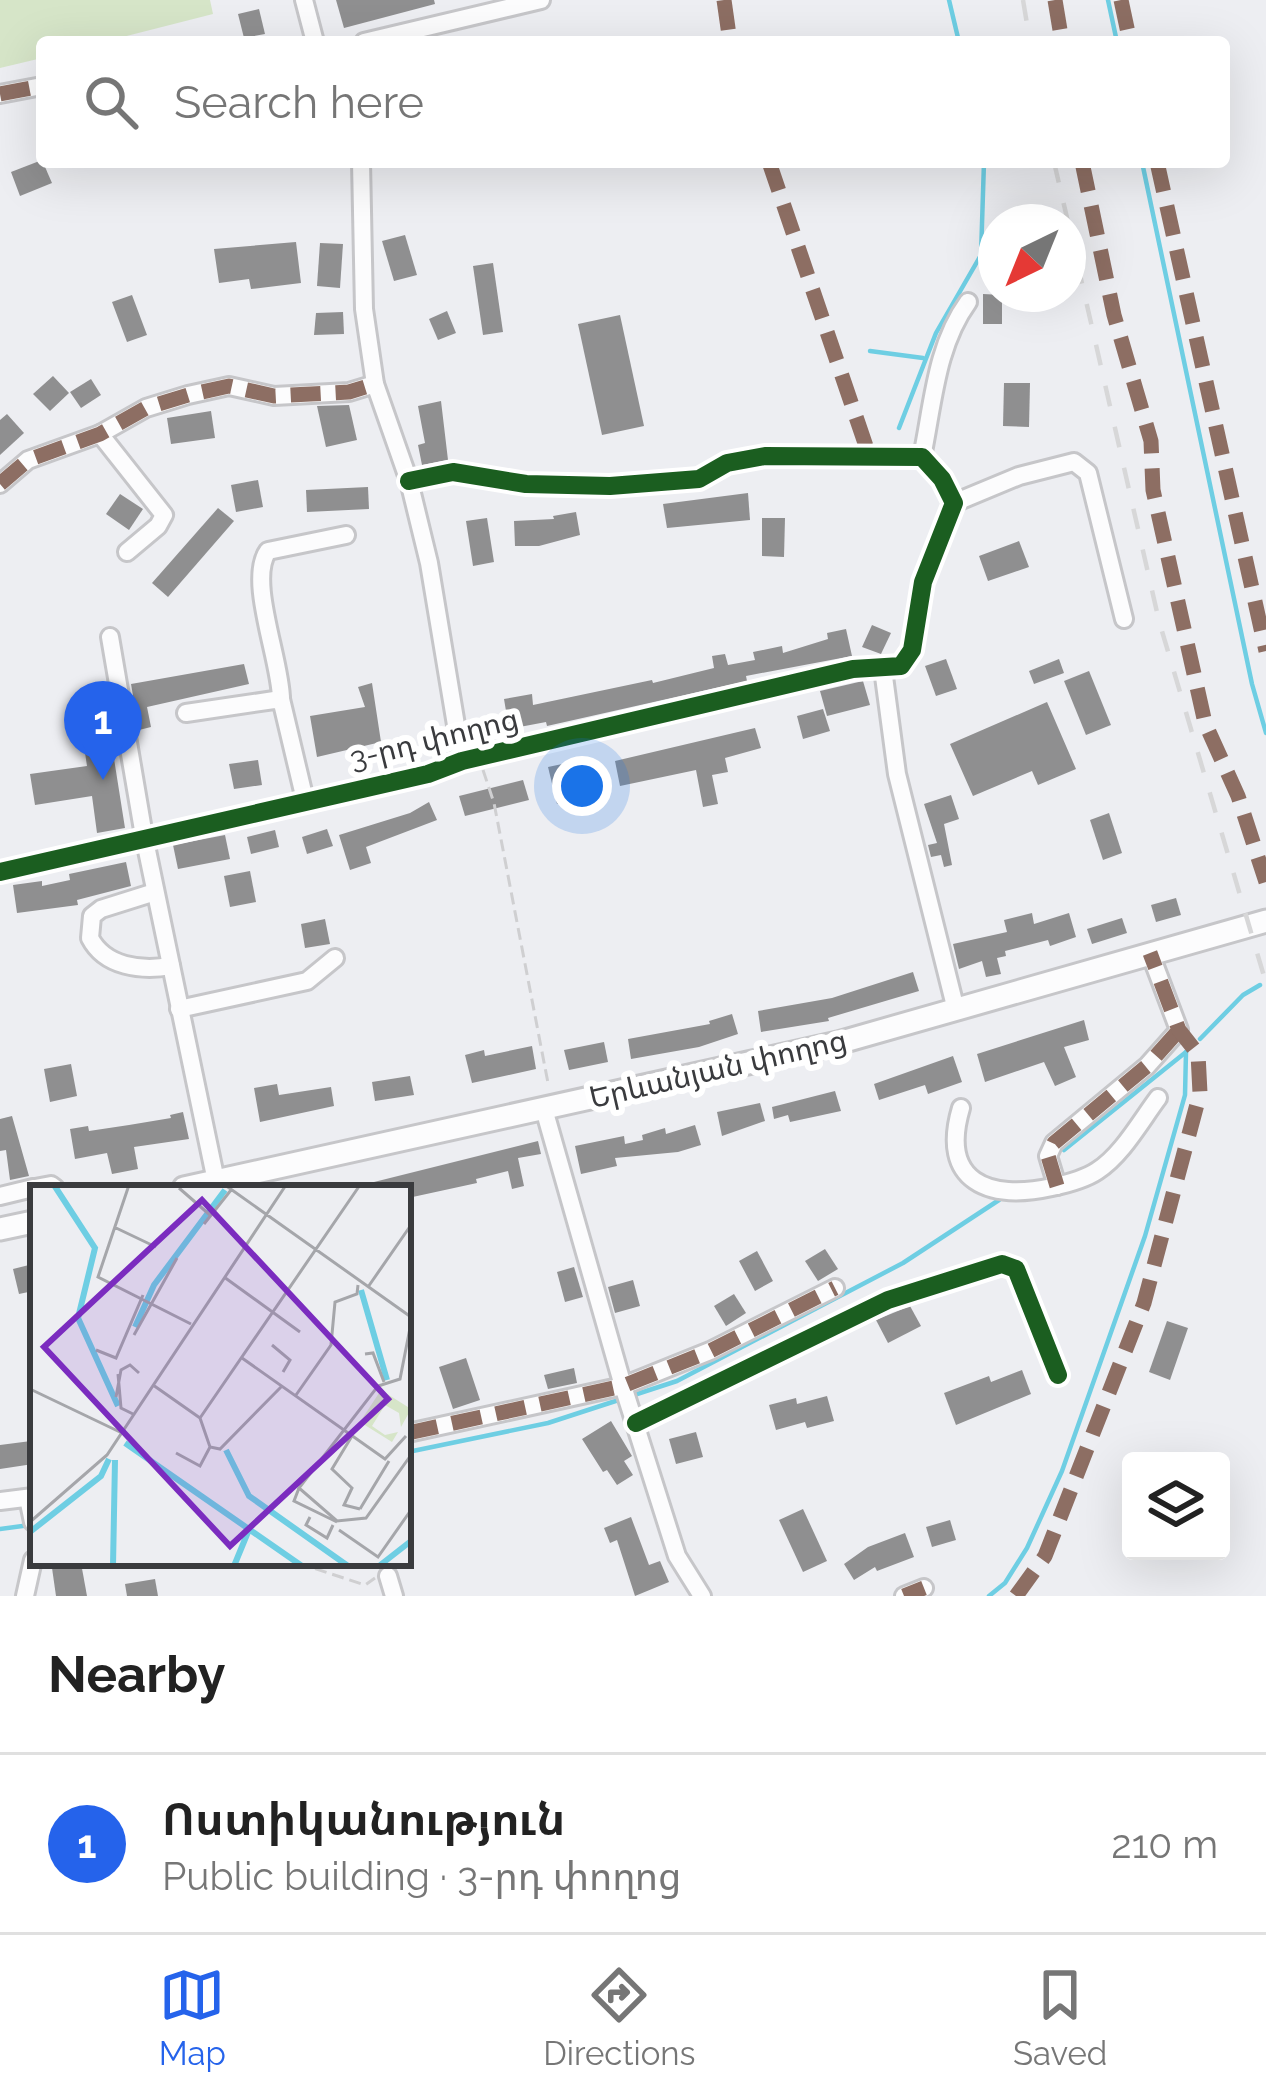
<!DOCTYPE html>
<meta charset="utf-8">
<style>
:root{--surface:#fff;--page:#f2f2f2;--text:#222;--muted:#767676;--line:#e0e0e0;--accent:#2563eb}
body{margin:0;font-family:Raleway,"Noto Sans Armenian",sans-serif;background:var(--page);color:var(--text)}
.controls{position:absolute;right:36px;bottom:36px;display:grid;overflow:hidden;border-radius:12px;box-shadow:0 12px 48px #0002}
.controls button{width:108px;height:108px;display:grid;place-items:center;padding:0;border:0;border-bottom:3px solid var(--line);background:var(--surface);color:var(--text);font:60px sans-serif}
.compass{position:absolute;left:978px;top:204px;width:108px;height:108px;border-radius:50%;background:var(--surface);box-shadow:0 12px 48px #0002;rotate:223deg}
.you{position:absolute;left:582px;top:786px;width:42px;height:42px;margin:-30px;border:9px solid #fff;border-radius:50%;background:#1a73e8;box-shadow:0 0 0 18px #1a73e833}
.badge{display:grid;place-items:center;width:78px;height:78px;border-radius:50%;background:var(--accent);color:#fff;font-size:39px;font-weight:700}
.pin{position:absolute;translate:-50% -99px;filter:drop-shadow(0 3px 6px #0008)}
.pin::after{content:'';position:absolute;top:63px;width:42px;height:36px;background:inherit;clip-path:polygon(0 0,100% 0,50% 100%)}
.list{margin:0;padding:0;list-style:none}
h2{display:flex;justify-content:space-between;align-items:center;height:156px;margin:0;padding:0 48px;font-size:51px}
h2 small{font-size:39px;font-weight:400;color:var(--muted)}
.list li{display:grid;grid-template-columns:78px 1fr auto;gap:36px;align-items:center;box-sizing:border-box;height:180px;padding:0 48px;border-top:3px solid var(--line)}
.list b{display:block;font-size:45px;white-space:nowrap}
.list p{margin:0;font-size:39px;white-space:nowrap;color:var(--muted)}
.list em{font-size:39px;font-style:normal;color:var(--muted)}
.icon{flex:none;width:66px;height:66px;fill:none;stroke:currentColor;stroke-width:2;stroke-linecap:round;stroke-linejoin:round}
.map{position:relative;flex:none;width:1266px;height:1596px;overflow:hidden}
.search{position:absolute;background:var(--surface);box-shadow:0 12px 48px #0002;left:36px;right:36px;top:36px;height:132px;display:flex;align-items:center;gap:30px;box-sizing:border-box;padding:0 42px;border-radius:12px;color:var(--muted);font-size:45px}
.sheet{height:336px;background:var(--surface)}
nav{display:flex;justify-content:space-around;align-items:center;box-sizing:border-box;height:168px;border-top:3px solid var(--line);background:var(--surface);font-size:33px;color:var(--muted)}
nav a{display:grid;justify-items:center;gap:6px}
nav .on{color:var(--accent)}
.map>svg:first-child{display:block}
.green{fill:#d6e5c8}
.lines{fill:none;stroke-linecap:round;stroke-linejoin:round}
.stream{stroke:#6ecee3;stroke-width:4.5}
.building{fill:#8f8f90}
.minor-casing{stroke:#c6c6c9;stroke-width:22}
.major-casing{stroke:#c6c6c9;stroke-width:27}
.path{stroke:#cfcfd1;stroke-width:3;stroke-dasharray:12 6;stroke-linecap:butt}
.minor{stroke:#fcfcfd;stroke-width:16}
.major{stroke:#fcfcfd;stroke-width:21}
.rail{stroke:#d7d7d8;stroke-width:4.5;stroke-dasharray:21 21;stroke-linecap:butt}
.quiet{stroke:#8d6e63;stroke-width:15;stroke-dasharray:30 15;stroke-linecap:butt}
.cycleway-casing{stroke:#fff;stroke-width:26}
.cycleway{stroke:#1b5e20;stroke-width:18}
.labels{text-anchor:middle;stroke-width:12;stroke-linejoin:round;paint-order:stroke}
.street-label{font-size:30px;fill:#3a3b3e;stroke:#fff}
.inset-river{fill:none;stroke:#6ecee3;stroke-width:6}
.inset-road{fill:none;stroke:#a5a6aa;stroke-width:3}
.view{fill:#7b2cbf;fill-opacity:0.15;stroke:#7b2cbf;stroke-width:6}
.inset-edge{fill:none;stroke:#3a3b3e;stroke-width:6}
</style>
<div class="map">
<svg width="1266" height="1596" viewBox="0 0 1266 1596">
<rect width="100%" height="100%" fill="#edeef2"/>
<polygon class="green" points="0,0 210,0 213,14 103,42 42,42 42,58 0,68"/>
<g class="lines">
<g class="stream">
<polyline points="949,0 959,42"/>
<polyline points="1108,0 1117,42"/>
<polyline points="1142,162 1252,684 1266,733"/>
<polyline points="870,351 923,358"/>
<polyline points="899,428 936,333 981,255 984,162"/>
<polyline points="1200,1039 1243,995 1260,985"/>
<polyline points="1064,1150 1186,1052"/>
<polyline points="408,1452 548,1423 677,1381 903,1263 999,1200"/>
<polyline points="0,1529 30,1525"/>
<polyline points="989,1596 1005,1583 1027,1548 1062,1471 1145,1236 1185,1095 1186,1052"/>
</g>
</g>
<g class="building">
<polygon points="336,0 434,0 435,4 344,28"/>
<polygon points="259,9 265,34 244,38 238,14"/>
<polygon points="42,160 52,183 20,196 11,172"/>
<polygon points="405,235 417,275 394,281 382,241"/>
<polygon points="296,242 301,283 251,289 249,279 219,283 214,249"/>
<polygon points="320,243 343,244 340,288 317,286"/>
<polygon points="493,263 503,332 483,335 473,266"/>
<polygon points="983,294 1002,295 1002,324 983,324"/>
<polygon points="132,295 147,335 127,342 112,302"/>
<polygon points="447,311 456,333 438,340 429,319"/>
<polygon points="343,312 344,334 314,335 316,313"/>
<polygon points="620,315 644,426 602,435 578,324"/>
<polygon points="53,376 69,393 50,411 33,394"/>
<polygon points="91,379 101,395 81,408 70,392"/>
<polygon points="1004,383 1030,383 1029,427 1003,426"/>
<polygon points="441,401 448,460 422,465 418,445 425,443 418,406"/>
<polygon points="349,405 357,440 326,447 317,406"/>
<polygon points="211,411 215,438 171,444 167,418"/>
<polygon points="7,414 24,433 0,455 0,420"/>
<polygon points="258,480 263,507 236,512 231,485"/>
<polygon points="368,487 369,509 307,512 306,490"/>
<polygon points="748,493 750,520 667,528 663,504"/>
<polygon points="120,494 143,509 129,530 106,514"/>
<polygon points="218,508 234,521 168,597 152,583"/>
<polygon points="576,512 580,535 539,546 515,546 514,521 554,519 553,516"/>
<polygon points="487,518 494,562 473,566 466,521"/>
<polygon points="762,518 785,518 784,557 762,556"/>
<polygon points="1019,541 1029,567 988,581 979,556"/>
<polygon points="872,625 891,633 881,654 862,647"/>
<polygon points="846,629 852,656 746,676 747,681 547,726 546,722 509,729 504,699 532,694 533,705 652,680 653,683 714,668 712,656 725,654 728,665 755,660 753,652 782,646 783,653 828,639 827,633"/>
<polygon points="946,659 957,689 936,696 925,666"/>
<polygon points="1059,659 1064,673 1034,684 1029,671"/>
<polygon points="244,664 249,684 147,707 151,727 139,730 131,684"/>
<polygon points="1089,671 1111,725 1086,735 1064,681"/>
<polygon points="863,681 870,705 827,716 820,691"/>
<polygon points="372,683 381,742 317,757 310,716 365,707 358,687"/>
<polygon points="105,702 125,828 97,833 92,796 35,805 30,774 87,766 78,706"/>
<polygon points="1047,702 1076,769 1038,785 1032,771 973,796 950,744"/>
<polygon points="823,709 830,731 803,739 797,716"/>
<polygon points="755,728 761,748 725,758 728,772 712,775 718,804 703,807 696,770 620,786 615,761"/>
<polygon points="258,760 262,785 234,789 229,764"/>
<polygon points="567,763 577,799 557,804 548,767"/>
<polygon points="523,780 529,800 465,816 459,796"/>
<polygon points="951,795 959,819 944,824 952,865 944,867 941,855 931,857 928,845 937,843 924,804"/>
<polygon points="429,802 437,820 366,847 371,863 350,870 339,835 410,813"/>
<polygon points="1109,813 1122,853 1103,860 1090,820"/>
<polygon points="327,829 333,846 307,854 302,837"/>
<polygon points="275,830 279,847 251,854 247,837"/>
<polygon points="225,835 230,859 178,869 173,845"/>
<polygon points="126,862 131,886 77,900 78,905 17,913 13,885 42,881 42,886 70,880 69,874"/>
<polygon points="250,871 256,902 230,907 224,876"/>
<polygon points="1176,898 1181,915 1156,922 1151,905"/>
<polygon points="1032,913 1034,924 1069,913 1076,937 1050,946 1048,940 1005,951 1006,956 997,958 1001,974 986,977 982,961 959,969 953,944 1007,932 1004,920"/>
<polygon points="1122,918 1127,933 1092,944 1087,929"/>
<polygon points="325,919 330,944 305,948 301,924"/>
<polygon points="913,972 919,991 828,1018 829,1021 761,1032 758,1011 832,998"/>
<polygon points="732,1014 738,1034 699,1047 631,1059 628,1039 710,1024 709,1021"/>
<polygon points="1084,1020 1089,1040 1064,1047 1076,1077 1055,1086 1044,1062 985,1082 977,1054"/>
<polygon points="604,1042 608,1062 569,1070 564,1050"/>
<polygon points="532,1046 536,1069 472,1083 465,1055 484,1050 485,1056"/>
<polygon points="953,1056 962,1082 928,1094 925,1085 879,1100 874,1084"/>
<polygon points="71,1064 77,1096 50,1102 44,1069"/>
<polygon points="410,1076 414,1095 375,1101 372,1082"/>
<polygon points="277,1084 279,1095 331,1087 334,1106 260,1122 254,1088"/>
<polygon points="835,1091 841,1111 790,1122 788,1115 774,1119 772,1107"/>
<polygon points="760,1103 765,1121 722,1136 717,1112"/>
<polygon points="183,1112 189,1139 134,1147 138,1169 112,1174 107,1153 75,1159 70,1129 88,1126 89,1131 129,1125 171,1118 170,1115"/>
<polygon points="12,1116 29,1176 10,1180 6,1150 0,1151 0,1119"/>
<polygon points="695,1125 701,1145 678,1152 615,1158 617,1166 581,1174 575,1146 624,1136 625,1144 643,1140 642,1135 665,1128 666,1134"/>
<polygon points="538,1141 541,1154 518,1158 524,1186 512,1189 508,1171 476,1179 477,1183 408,1198 408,1188 370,1188 370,1183"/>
<polygon points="825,1249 838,1269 818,1281 805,1261"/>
<polygon points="757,1251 773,1281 755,1291 739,1261"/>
<polygon points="33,1264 33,1291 19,1294 13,1269"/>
<polygon points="574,1267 583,1297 565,1302 557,1272"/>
<polygon points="633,1280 640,1306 615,1313 608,1287"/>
<polygon points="734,1294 746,1313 726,1326 714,1306"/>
<polygon points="910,1306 921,1326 888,1343 876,1320"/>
<polygon points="1167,1321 1188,1328 1170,1380 1149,1372"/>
<polygon points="466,1358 480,1400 453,1409 439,1367"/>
<polygon points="574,1368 577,1383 548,1389 544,1375"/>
<polygon points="1022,1370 1031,1394 956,1425 944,1393 989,1376 991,1382"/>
<polygon points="827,1396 834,1421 807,1428 805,1422 776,1430 769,1405 796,1398 797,1404"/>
<polygon points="611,1421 632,1456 624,1461 633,1475 617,1485 607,1470 603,1472 582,1439"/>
<polygon points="696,1432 703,1457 676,1464 669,1439"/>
<polygon points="31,1441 33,1464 0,1469 0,1445"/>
<polygon points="803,1509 827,1561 803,1572 779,1520"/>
<polygon points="631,1517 649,1565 660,1561 669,1582 635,1596 617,1540 610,1543 604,1528"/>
<polygon points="950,1520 956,1540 932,1547 926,1527"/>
<polygon points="905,1533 914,1557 877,1571 875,1567 854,1580 844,1564 868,1547"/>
<polygon points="81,1563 87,1596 56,1596 52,1568"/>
<polygon points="155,1579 158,1596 127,1596 125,1584"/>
</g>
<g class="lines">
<g class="minor-casing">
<g id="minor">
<polyline points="304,0 315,42"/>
<polyline points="364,42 541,0"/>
<polyline points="0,94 42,86"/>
<polyline points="361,162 364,309 375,384 409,481 429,563 462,761"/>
<polyline points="100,434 164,515 158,526 127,552"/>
<path d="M922,457C933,404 936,346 968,302"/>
<polyline points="0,484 28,460 100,434 146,408 188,395 229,386 274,396 349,392 375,384"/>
<polyline points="954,503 1019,476 1074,462 1088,473 1124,619"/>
<polyline points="110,637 144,836 216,1181"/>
<polyline points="883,669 897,774 956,1010"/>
<path d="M281,699C281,661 247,580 268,551L346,535"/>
<polyline points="186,713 281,699 305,800"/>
<polyline points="0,872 428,774 462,761 853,669 901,666 912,650 923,582 954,503 942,479 922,457 765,456 727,463 699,479 610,486 526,484 453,472 409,481"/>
<path d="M155,892L101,909L92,916L90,938C105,967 141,971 171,966"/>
<polyline points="179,1009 307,981 335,958"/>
<path d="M961,1108C939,1182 989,1201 1052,1187C1066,1184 1085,1179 1097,1171C1122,1155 1140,1122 1158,1098"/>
<polyline points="544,1109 623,1386 677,1556 702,1596"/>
<polyline points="1057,1186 1048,1156 1054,1143 1147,1066 1179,1030 1150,953"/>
<polyline points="35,1188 51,1185 55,1188"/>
<polyline points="0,1196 33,1188"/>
<polyline points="636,1423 888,1300 1002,1264 1016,1269 1058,1375"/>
<polyline points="408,1433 623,1386 710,1351 835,1288"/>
<polyline points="28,1498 33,1522"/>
<polyline points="0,1501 33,1497"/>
<polyline points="388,1576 394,1596"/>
<polyline points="25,1596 33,1560"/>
<polyline points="904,1596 924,1588"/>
</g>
</g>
<g class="major-casing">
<g id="major">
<polyline points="184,1188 838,1043 1266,921"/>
<polyline points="0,1229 33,1222"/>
</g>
</g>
<g class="path">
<polyline points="483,770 494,803 548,1083"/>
<polyline points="298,1563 365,1585 375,1578"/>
</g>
<use href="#minor" class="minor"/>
<use href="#major" class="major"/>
<g class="rail">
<polyline points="1023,0 1030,42"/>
<polyline points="1054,162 1068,222"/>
<polyline points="1068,222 1159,621 1266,983"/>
</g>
<g class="quiet">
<polyline points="724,0 730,42"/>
<polyline points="1055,0 1062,42"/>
<polyline points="1121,0 1130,42"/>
<polyline points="0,94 42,86"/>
<polyline points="769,162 869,455"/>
<polyline points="1082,162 1114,315 1151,441 1153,490 1205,723 1238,796 1266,882"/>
<polyline points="1157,162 1266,651"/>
<polyline points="0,484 28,460 100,434 146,408 188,395 229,386 274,396 349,392 375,384"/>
<polyline points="1057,1186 1048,1156 1054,1143 1147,1066 1179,1030"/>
<polyline points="408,1433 623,1386 710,1351 835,1288"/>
<polyline points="904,1596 924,1588"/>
<polyline points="1016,1596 1045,1556 1144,1303 1200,1093 1198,1054 1179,1030 1150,953"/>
</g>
<g class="cycleway-casing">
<g id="cycleway">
<polyline points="0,872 428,774 462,761 853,669 901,666 912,650 923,582 954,503 942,479 922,457 765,456 727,463 699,479 610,486 526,484 453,472 409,481"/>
<polyline points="636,1423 888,1300 1002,1264 1016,1269 1058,1375"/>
</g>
</g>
<use href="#cycleway" class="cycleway"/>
</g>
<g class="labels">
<g class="street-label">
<text transform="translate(434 739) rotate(-14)" y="10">3-րդ փողոց</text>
<text transform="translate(718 1069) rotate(-13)" y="10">Երևանյան փողոց</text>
</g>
</g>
<g transform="translate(30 1185)">
<rect width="381" height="381" fill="#edeef2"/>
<path d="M351,205L381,224L371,242L369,228L355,220L342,241L355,250L368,247L362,257L330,237Z" fill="#d6e5c8"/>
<path class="inset-river" d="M24,0L65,63L48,133L88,221M331,105L357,195M105,142L124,100L195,5M95,258L272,381M196,265L219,311L318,381M0,347L71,291L79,274M83,381L85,275M204,381L218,347M349,381L381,356"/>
<path class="inset-road" d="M99,0L68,92L161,139M195,0L381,132M149,3L180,30M174,39L201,5M84,42L126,62M194,92L270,147M338,102L381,40M381,138L370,194L348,201L269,303L307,336L336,333L381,270M104,150L147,73M242,160L260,175L253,187M66,165L86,173L113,110M335,169L343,168L354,197M212,173L355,274L376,251M88,189L91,223L103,229M123,200L170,233L180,262L190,264L251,202M0,204L92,248M266,210L301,160L305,117L327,109L328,100M86,212L91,185L100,180L109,188M170,233L330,0M322,251L302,284L322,303L314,320L330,324M146,268L170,281L180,262M269,303L264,316L307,337M330,324L359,276M280,332L276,340L297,353L303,340M0,337L77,270L256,0M309,345L348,372L381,325"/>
<path class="view" d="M172,15L358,214L200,361L14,162Z"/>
<rect width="381" height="381" class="inset-edge"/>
</g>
</svg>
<div class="controls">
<button><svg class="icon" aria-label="layers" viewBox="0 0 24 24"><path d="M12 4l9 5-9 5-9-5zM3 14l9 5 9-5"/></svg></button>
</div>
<svg class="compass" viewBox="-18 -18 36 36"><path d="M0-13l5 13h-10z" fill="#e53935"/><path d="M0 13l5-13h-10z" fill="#767676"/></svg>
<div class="you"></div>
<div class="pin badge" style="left:103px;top:780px">1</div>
<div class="search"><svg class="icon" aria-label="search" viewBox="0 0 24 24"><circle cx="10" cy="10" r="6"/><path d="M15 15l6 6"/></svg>Search here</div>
</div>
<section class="sheet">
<h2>Nearby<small></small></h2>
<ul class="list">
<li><span class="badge">1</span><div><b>Ոստիկանություն</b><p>Public building · 3-րդ փողոց</p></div><em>210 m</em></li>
</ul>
</section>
<nav>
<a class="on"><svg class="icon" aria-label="map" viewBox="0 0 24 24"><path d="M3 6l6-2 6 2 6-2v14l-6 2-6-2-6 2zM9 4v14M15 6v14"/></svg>Map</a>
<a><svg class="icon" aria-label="directions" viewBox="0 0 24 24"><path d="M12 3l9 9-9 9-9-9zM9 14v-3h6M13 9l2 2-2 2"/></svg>Directions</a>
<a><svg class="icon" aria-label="saved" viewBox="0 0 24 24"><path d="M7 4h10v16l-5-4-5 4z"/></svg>Saved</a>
</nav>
